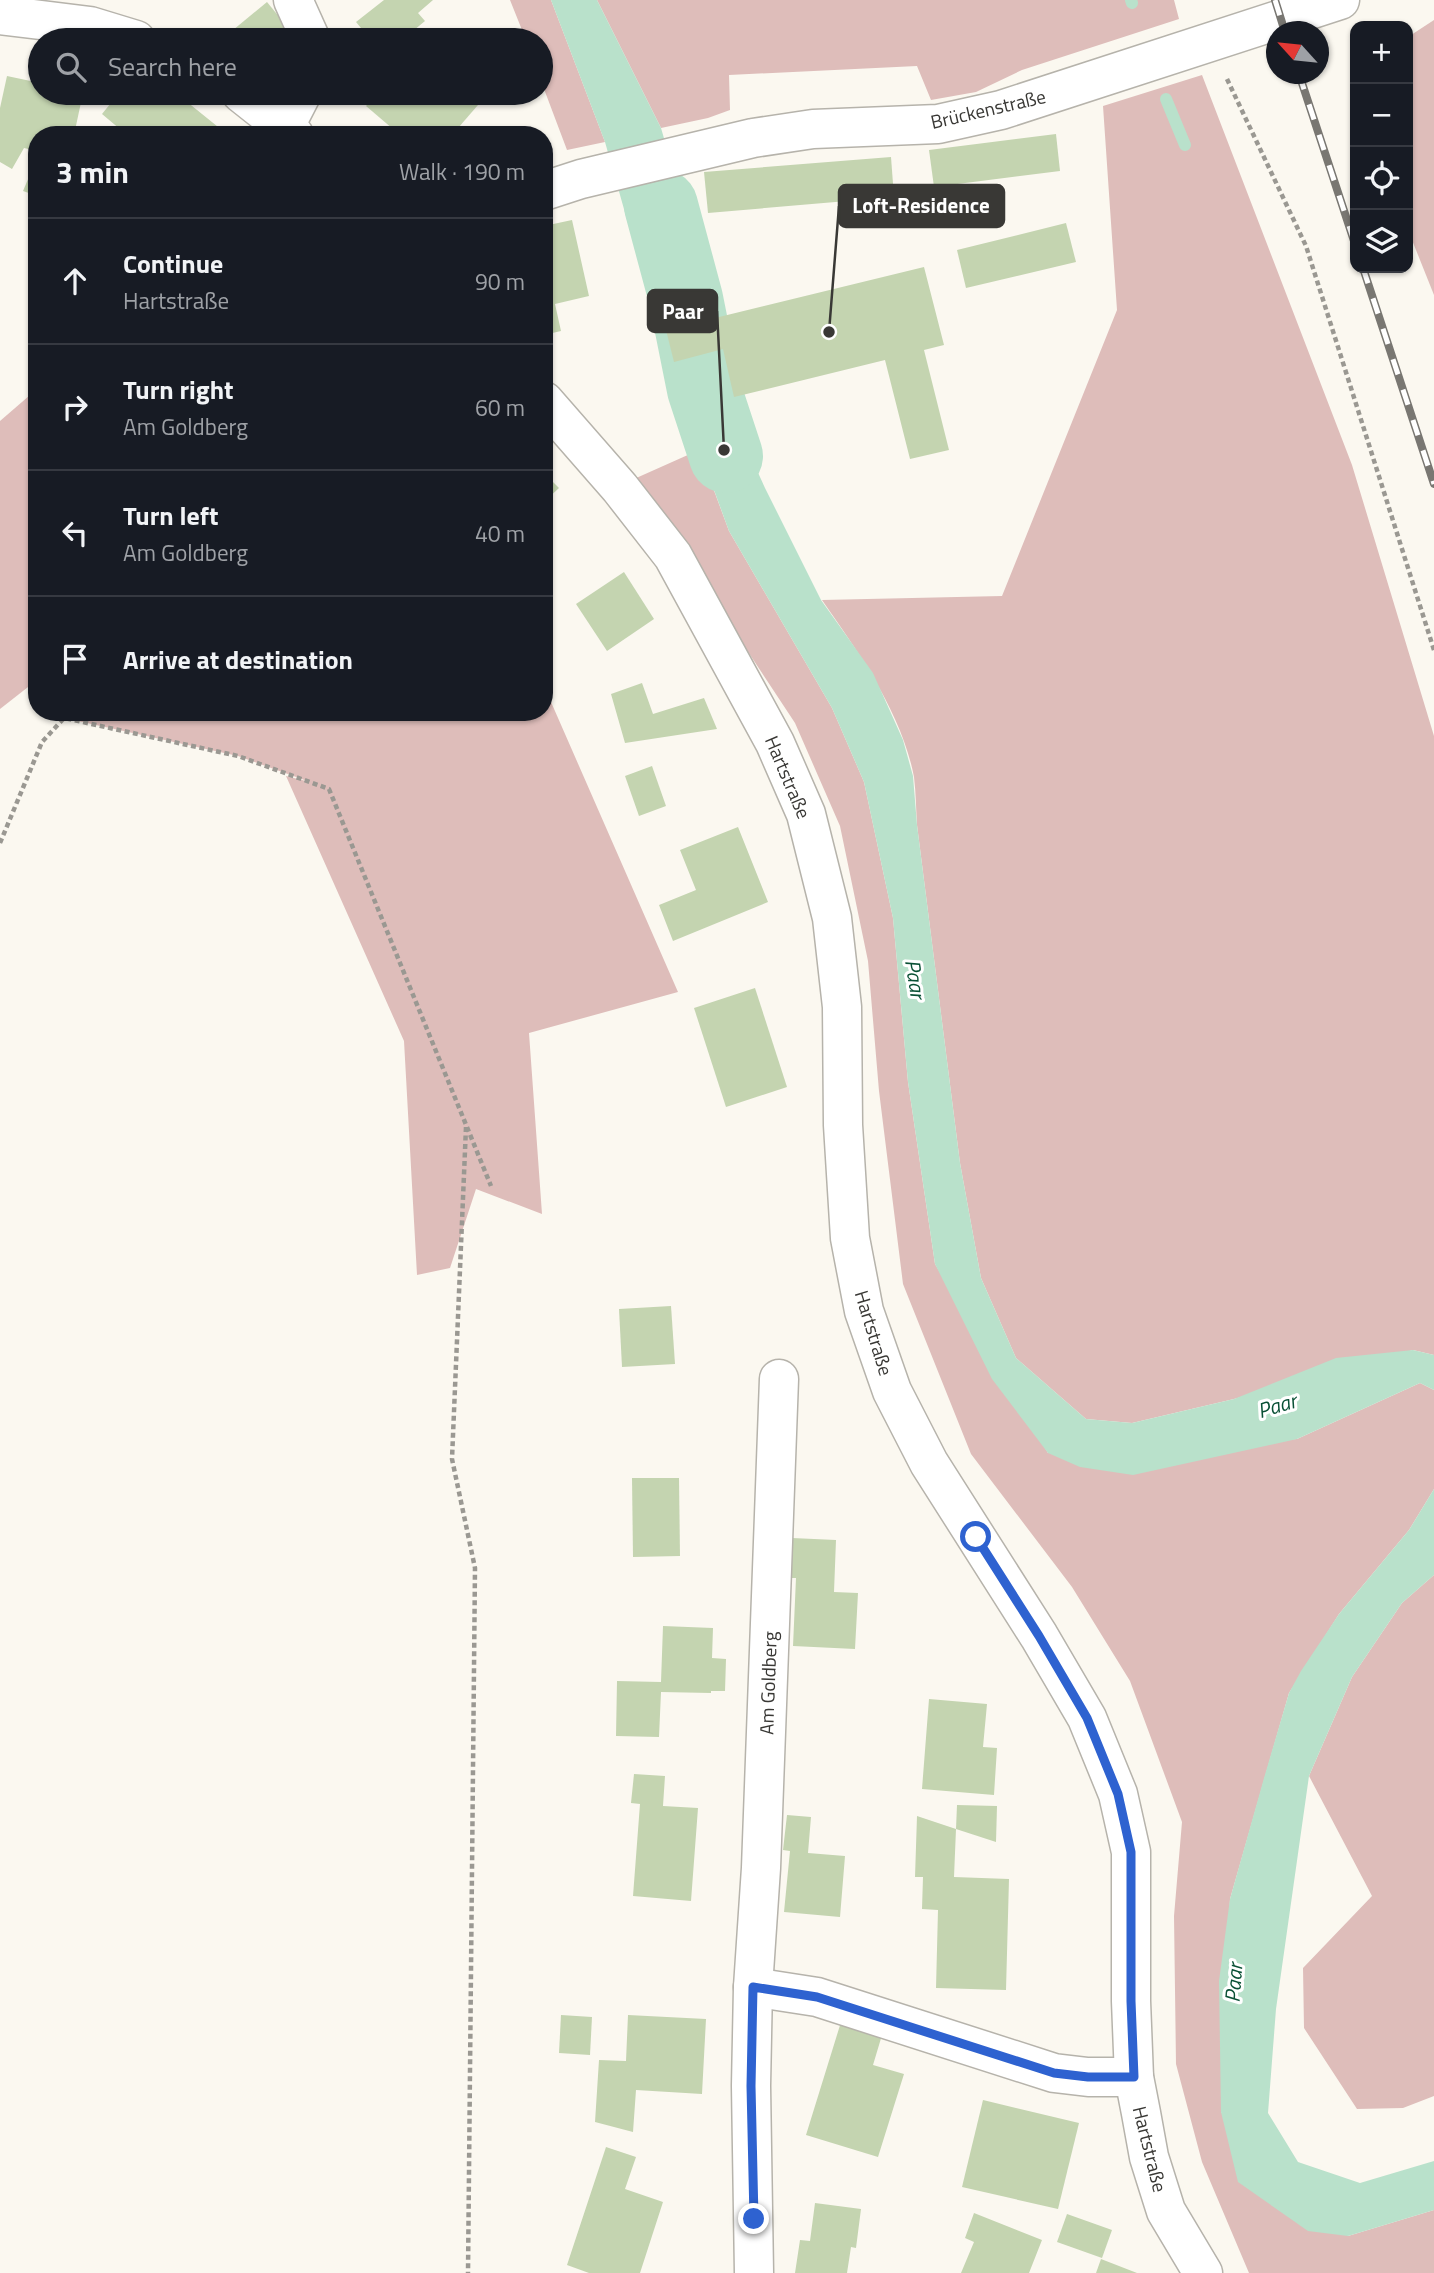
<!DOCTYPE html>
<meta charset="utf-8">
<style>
:root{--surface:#171b24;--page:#20242c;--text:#f1f3f6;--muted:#9ea1a6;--line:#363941}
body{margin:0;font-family:"Titillium Web",sans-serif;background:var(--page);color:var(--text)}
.controls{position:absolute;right:21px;top:21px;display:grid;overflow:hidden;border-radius:14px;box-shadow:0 2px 5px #0004}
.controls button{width:63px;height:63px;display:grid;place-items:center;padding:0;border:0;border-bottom:2px solid var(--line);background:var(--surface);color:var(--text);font:35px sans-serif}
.compass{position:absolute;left:1266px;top:21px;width:63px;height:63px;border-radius:50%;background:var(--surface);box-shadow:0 2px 5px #0004;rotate:297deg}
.stop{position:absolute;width:21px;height:21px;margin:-16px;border:5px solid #2e62d0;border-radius:50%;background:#fff}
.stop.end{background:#2e62d0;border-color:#fff;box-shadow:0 2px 7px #0008}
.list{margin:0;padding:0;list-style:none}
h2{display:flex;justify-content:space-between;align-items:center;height:91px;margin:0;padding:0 28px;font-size:30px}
h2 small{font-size:23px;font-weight:400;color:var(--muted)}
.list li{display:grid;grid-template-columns:46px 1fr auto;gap:21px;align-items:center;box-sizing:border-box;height:126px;padding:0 28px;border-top:2px solid var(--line)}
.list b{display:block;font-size:26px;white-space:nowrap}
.list p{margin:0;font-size:23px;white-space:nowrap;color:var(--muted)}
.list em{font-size:23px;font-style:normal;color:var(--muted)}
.icon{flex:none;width:38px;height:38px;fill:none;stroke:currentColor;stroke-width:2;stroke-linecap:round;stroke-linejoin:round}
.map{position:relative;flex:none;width:1434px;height:2273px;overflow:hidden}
.search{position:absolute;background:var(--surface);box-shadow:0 2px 5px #0004;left:28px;top:28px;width:525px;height:77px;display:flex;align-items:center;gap:18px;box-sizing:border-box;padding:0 24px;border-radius:38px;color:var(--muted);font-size:26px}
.panel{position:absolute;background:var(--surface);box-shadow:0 2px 5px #0004;left:28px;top:126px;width:525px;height:595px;border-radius:28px}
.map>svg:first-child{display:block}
.green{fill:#debdba}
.water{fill:#b9e1cb}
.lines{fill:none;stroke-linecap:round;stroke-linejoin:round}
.stream{stroke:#b9e1cb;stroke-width:12}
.river{stroke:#b9e1cb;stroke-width:74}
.building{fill:#c4d4b0}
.minor-casing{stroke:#b6b3ab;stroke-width:41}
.path{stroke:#9a9892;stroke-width:4.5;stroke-dasharray:5 3.5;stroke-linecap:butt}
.minor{stroke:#fff;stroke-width:38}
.rail-casing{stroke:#797772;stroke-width:8}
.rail{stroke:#fff;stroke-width:5;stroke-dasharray:16;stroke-linecap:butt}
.route{stroke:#2e62d0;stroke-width:9}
.labels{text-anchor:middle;stroke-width:6;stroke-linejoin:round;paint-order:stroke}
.street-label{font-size:19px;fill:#393835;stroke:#fff}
.water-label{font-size:21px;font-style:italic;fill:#095035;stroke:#fff}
.leader{fill:none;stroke:#393835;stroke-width:2.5}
.callout-dot{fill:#393835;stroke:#fff;stroke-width:2.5}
.callout{fill:#393835;stroke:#393835;stroke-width:2.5}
.callout-label{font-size:21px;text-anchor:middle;font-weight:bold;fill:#fff}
</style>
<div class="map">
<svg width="1434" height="2273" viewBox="0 0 1434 2273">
<rect width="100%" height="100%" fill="#fbf8f0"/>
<g class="green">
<polygon points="510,0 551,0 605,142 567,150 541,81 541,40 526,40"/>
<polygon points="597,0 1174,0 1179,19 1022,70 976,92 931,100 917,66 729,75 730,110 708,118 661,128"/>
<polygon points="1434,20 1434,295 1408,230 1408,37"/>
<path d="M1202,75L1352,465L1434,736V1355L1413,1350L1234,1399L1132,1423L1086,1419L1016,1358L981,1278L960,1163L917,825C916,810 916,793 914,777C902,713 858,652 822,600L1002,596L1117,310L1103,106Z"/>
<polygon points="37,389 37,680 0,709 0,421"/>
<polygon points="699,450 729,531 832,708 864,782 893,918 908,1082 935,1264 1048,1453 1297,1439 1420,1383 1434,1390 1434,1489 1409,1530 1339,1614 1289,1693 1230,1899 1221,2112 1348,2236 1434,2210 1434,2273 1249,2273 1202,2162 1176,2064 1174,1916 1182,1822 1130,1681 1072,1587 971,1454 903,1284 879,1091 868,961 840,826 795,723 634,479"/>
<polygon points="544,686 678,992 529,1033 542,1214 476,1189 450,1268 417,1275 404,1041 286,776 310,782 238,756 64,718 67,712 544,712"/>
<polygon points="1434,1575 1434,2096 1403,2108 1357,2109 1304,2028 1303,1968 1372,1896 1309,1776 1352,1677 1402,1603"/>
</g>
<g class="water">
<polygon points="551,0 597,0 661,128 677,183 703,301 654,315 605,142"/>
<polygon points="717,353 744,442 765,488 821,600 873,673 903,740 913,776 917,825 960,1163 981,1278 1016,1358 1086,1419 1132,1423 1234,1399 1336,1358 1413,1350 1434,1355 1434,1390 1420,1383 1297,1439 1133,1475 1080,1467 1048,1453 992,1379 935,1264 908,1082 893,918 864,782 832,708 729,531 680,397 671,364"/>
<polygon points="1434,1489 1434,1575 1402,1603 1352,1677 1309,1776 1276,2009 1268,2113 1298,2162 1360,2183 1434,2161 1434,2210 1348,2236 1308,2231 1238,2182 1221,2112 1219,1981 1230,1899 1264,1778 1289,1693 1301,1671 1339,1614 1409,1530"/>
</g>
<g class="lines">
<g class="stream">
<polyline points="1131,0 1132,3"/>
<polyline points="1166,99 1185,145"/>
</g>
<polyline class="river" points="661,206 686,299 704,389 726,456"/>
</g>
<g class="building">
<polygon points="384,0 433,0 418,13 425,21 402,40 371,40 356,22"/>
<polygon points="267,2 294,35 288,40 231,40 227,35"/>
<polygon points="7,76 40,83 40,93 83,93 74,135 37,135 37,151 24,148 12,169 0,162 0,108"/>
<polygon points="119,93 141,93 151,100 156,93 176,93 228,135 127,135 102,114"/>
<polygon points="378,93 464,93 478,105 452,135 400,135 366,106"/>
<polygon points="1056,134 1060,171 934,187 929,150"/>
<polygon points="891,157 894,197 708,213 704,172"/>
<polygon points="37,158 37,196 23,191"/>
<polygon points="572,220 589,296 555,304 561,331 544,335 544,226"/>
<polygon points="1066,223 1076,262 966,288 957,250"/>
<polygon points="924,267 944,345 924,350 949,450 910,459 885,360 734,397 723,349 674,362 666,330"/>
<polygon points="544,473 559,488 544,502"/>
<polygon points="624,572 654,619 607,651 576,604"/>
<polygon points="642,683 653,714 704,698 717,729 625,743 611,694"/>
<polygon points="652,766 666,806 639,816 625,776"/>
<polygon points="738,827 768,902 673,941 659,905 696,890 680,850"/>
<polygon points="755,988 787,1087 726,1107 694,1008"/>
<polygon points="671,1306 675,1364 622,1367 619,1309"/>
<polygon points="632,1478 679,1478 680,1556 633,1557"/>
<polygon points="792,1538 836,1540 834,1592 858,1593 855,1649 793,1646 796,1578 789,1578"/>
<polygon points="663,1626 713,1628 712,1658 726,1659 725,1691 711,1691 711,1693 661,1692 659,1737 616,1736 617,1681 661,1682"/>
<polygon points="929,1699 987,1704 983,1747 997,1748 994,1795 922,1789"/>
<polygon points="634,1774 665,1776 663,1806 698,1808 691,1901 633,1896 640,1804 631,1803"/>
<polygon points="957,1805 997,1806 996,1842 956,1829"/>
<polygon points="787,1815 811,1817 808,1853 845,1856 840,1917 784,1912 790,1851 783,1850"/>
<polygon points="917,1816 956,1829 954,1877 1009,1879 1006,1990 936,1988 938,1910 922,1909 923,1877 915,1877"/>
<polygon points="561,2015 592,2017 590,2055 559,2053"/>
<polygon points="628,2015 706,2019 702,2094 636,2090 633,2132 595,2122 599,2060 626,2061"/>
<polygon points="841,2022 882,2035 873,2065 904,2074 878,2157 806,2135"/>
<polygon points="983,2100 1079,2123 1058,2209 962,2187"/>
<polygon points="606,2147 636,2157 625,2189 663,2202 640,2273 589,2273 567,2265"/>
<polygon points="815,2203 861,2209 856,2248 851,2247 847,2273 795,2273 800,2240 810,2241"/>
<polygon points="974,2213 1042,2240 1029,2273 961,2273 974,2242 965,2238"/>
<polygon points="1067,2214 1112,2230 1102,2258 1057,2242"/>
<polygon points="1101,2259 1137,2273 1096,2273"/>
</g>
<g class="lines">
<g class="minor-casing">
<g id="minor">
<polyline points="293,0 311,40"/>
<polyline points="0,15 90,26 136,40"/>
<polyline points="241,93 294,135"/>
<polyline points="285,126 302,93"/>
<polyline points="544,191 581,179 753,138 813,129 938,124 1001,110 1340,0"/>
<polyline points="544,401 620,488 673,556 775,743 806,814 832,918 842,1007 843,1125 850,1238 864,1311 892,1391 929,1463 1039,1636 1087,1718 1118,1794 1131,1852 1131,2001 1134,2077 1141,2113 1149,2157 1166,2211 1203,2273"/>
<polyline points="753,1987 817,1997 1054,2073 1088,2077 1134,2077"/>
<polyline points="754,2273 751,2086 753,1987 761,1868 779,1379"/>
</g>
</g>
<g class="path">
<polyline points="1227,79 1306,246 1434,650"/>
<polyline points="0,843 42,742 64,718 238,756 329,789 491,1186"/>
<polyline points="466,1127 452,1459 475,1568 468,2273"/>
</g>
<use href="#minor" class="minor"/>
<g class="rail-casing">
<g id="rail">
<polyline points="1275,0 1285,32"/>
<polyline points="1299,74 1355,244"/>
<polyline points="1363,268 1434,484"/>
</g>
</g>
<use href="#rail" class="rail"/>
</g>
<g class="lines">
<polyline class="route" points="754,2219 751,2086 753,1987 817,1997 1054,2073 1088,2077 1134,2077 1131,2001 1131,1852 1118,1794 1087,1718 1039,1636 976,1537"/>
</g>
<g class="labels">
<g class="street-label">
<text transform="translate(988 109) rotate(-13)" y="7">Brückenstraße</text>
<text transform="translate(788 777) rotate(67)" y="7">Hartstraße</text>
<text transform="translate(874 1333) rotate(73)" y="7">Hartstraße</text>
<text transform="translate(768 1683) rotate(-88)" y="7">Am Goldberg</text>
<text transform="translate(1150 2149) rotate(76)" y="7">Hartstraße</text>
</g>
<g class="water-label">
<text transform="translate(915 979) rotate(81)" y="7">Paar</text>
<text transform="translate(1277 1406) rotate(-17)" y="7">Paar</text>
<text transform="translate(1234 1983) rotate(-86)" y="7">Paar</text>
</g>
</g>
<path class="leader" d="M829 332L839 206M724 450L717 311"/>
<g class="callout-dot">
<circle cx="829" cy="332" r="7"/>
<circle cx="724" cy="450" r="7"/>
</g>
<g class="callout">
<rect x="839" y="185" width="165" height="42" rx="7"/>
<rect x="648" y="290" width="69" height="42" rx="7"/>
</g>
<g class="callout-label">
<text x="921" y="213">Loft-Residence</text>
<text x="683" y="319">Paar</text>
</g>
</svg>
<div class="controls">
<button>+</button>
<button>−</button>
<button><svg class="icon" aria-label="locate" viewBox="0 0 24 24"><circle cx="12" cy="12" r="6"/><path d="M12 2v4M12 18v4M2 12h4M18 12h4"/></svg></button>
<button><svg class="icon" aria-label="layers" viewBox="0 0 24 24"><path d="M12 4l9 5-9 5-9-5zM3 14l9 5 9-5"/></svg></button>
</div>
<svg class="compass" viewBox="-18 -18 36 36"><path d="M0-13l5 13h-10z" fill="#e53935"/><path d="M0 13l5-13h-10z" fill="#9ea1a6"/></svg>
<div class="stop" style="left:976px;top:1537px"></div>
<div class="stop end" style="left:754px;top:2219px"></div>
<div class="search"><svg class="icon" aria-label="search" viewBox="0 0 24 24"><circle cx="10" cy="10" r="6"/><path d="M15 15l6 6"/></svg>Search here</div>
<section class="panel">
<h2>3 min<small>Walk · 190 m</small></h2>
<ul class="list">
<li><svg class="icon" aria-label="ahead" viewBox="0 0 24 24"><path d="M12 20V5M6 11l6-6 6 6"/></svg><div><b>Continue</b><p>Hartstraße</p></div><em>90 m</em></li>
<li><svg class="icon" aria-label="right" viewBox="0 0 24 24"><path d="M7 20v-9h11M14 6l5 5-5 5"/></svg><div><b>Turn right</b><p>Am Goldberg</p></div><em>60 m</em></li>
<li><svg class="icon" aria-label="left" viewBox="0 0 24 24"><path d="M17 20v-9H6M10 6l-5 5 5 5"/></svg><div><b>Turn left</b><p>Am Goldberg</p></div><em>40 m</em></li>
<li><svg class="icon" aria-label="arrive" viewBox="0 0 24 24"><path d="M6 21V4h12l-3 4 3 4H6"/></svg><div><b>Arrive at destination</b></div></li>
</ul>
</section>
</div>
